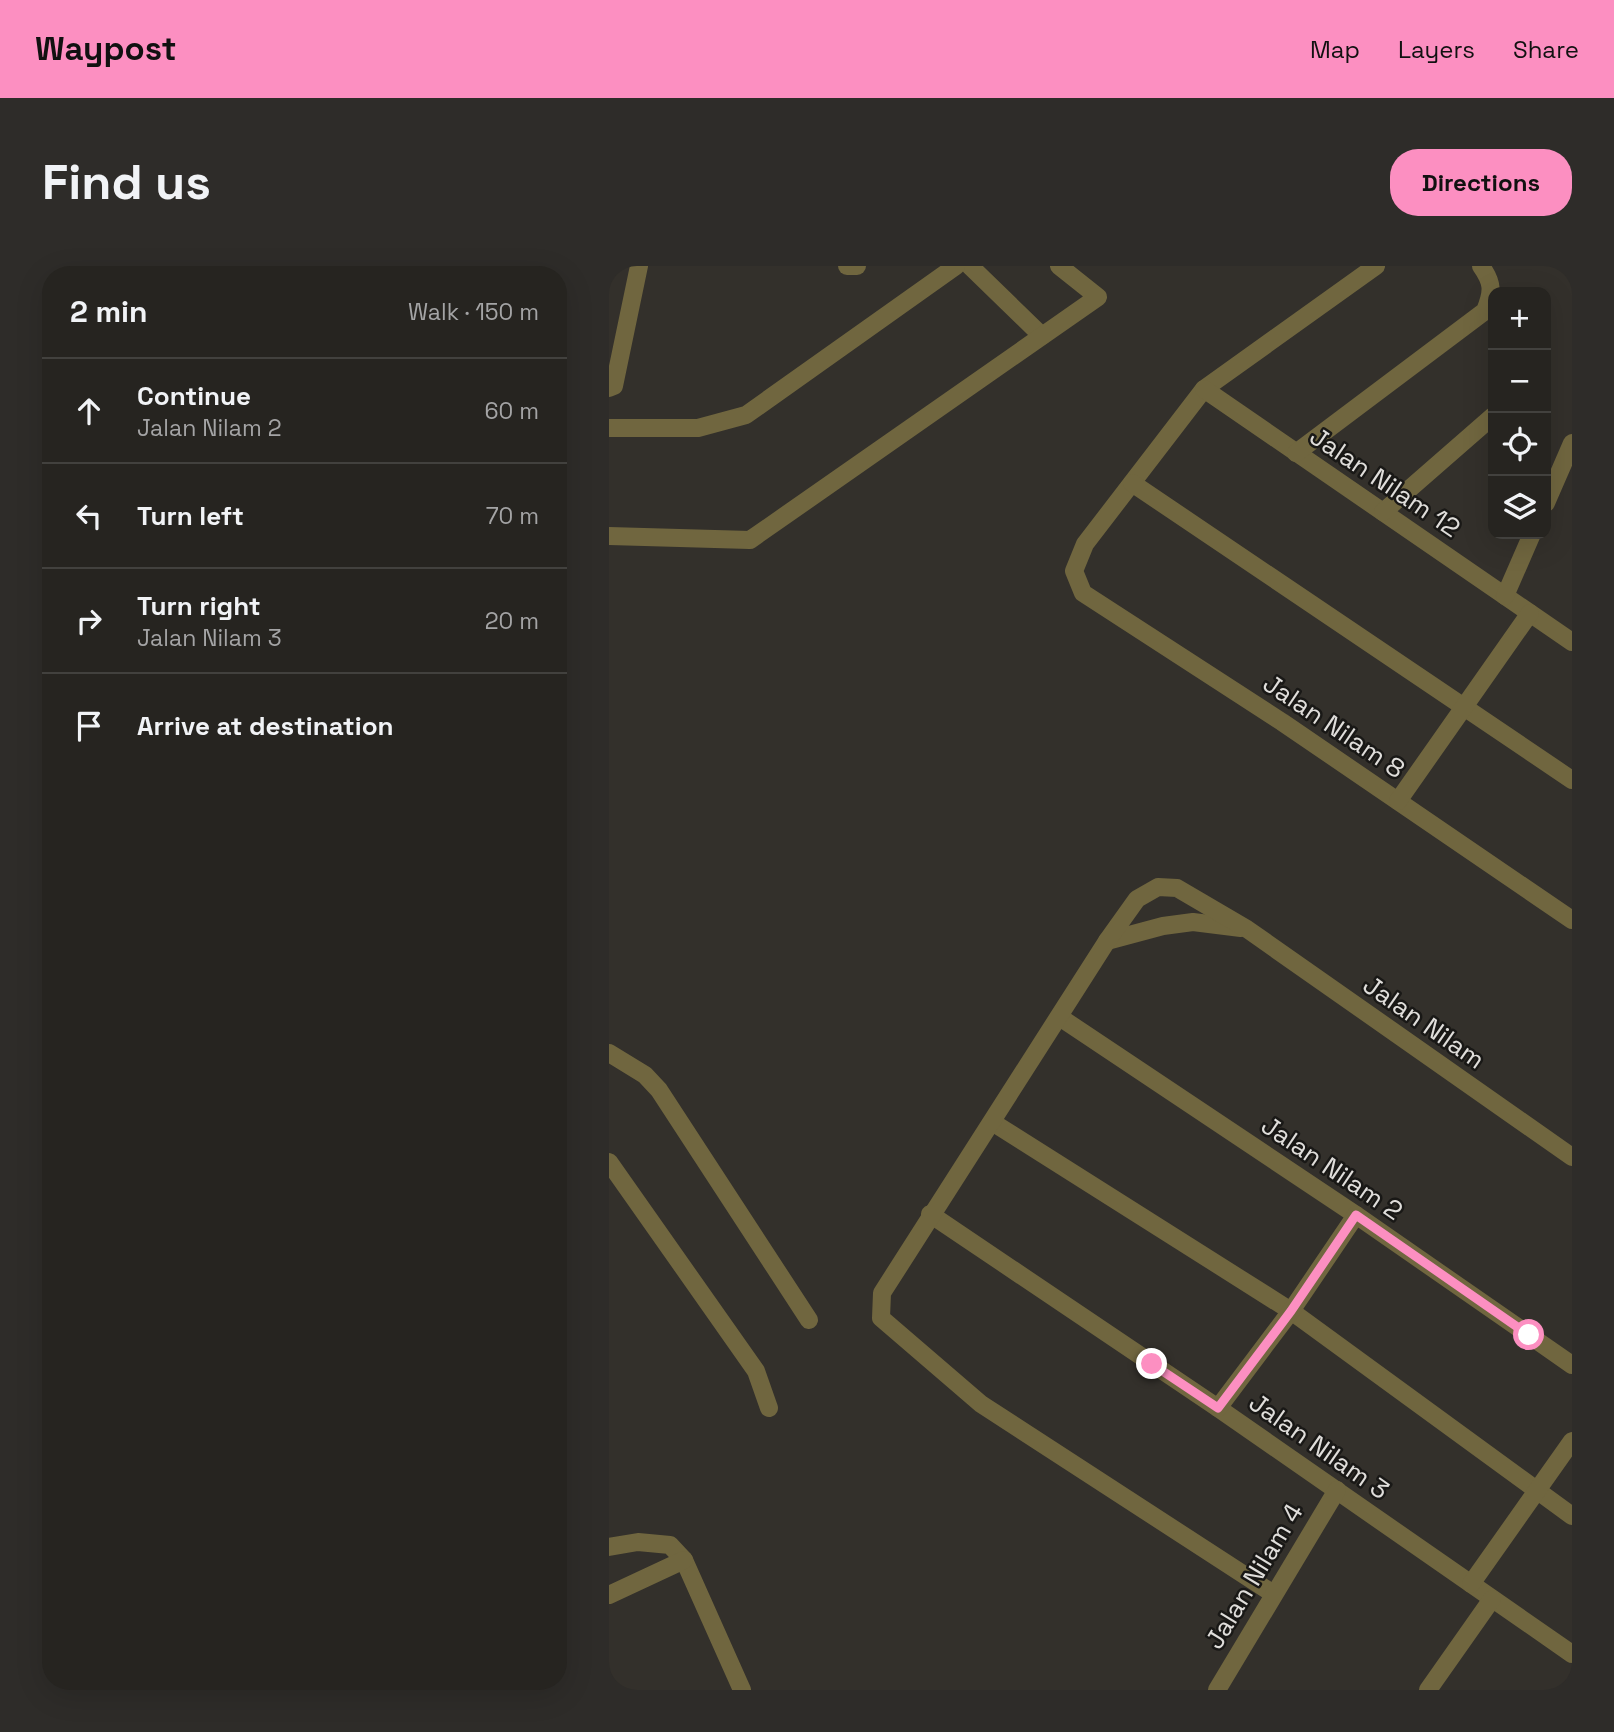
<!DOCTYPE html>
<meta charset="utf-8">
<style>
:root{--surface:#262420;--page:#2e2c29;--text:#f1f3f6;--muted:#a4a4a5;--line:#42413e;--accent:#fc8fc1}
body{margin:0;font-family:"Space Grotesk",sans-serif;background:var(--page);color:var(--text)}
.controls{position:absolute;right:21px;top:21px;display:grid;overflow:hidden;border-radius:14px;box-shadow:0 7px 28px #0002}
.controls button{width:63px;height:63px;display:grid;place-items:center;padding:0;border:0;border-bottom:2px solid var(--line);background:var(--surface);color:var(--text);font:35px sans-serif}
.stop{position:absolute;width:21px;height:21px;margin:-16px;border:5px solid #fc8fc1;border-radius:50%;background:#fff}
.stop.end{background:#fc8fc1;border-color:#fff;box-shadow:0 2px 7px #0008}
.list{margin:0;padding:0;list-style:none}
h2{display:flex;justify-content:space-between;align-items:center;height:91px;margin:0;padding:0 28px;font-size:30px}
h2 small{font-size:23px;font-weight:400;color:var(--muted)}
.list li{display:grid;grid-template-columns:46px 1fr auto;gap:21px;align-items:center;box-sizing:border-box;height:105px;padding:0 28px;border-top:2px solid var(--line)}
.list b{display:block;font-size:26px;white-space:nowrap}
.list p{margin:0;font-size:23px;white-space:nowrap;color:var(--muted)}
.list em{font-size:23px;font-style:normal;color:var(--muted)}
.icon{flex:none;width:38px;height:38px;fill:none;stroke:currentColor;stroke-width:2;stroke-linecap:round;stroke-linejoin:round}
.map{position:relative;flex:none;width:963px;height:1424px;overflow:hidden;border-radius:28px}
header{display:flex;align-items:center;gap:42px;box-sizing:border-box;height:98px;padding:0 35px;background:var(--accent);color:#111}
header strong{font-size:33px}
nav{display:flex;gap:38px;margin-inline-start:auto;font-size:24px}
.intro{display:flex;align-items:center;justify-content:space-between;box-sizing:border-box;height:168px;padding:0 42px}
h1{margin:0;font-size:49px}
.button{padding:18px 32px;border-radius:28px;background:var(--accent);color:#111;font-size:24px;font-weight:700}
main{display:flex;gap:42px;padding:0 42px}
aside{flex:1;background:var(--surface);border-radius:28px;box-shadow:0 7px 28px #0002}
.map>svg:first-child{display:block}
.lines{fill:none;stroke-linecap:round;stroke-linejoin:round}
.minor{stroke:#70663f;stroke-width:18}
.route{stroke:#fc8fc1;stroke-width:9}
.labels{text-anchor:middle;stroke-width:5;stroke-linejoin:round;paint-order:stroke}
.street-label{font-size:26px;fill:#e0dedb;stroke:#191816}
</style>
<header>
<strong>Waypost</strong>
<nav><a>Map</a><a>Layers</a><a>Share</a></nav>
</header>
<div class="intro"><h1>Find us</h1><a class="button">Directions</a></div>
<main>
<aside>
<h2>2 min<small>Walk · 150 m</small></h2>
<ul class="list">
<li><svg class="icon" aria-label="ahead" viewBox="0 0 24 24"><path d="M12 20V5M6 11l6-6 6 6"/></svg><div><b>Continue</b><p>Jalan Nilam 2</p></div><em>60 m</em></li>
<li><svg class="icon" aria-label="left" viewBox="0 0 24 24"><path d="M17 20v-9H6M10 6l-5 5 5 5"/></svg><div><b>Turn left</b></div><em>70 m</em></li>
<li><svg class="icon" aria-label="right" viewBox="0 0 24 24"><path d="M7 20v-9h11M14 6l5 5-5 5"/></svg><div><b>Turn right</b><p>Jalan Nilam 3</p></div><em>20 m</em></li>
<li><svg class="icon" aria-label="arrive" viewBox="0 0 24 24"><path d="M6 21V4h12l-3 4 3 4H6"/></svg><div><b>Arrive at destination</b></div></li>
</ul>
</aside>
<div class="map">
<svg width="963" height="1424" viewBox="0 0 963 1424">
<rect width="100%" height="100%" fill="#33302b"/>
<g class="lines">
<g class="minor">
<polyline points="238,0 248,0"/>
<polyline points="361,0 433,70"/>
<polyline points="767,0 595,123 476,278 465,305 474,327 673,456 963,654"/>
<polyline points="0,122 5,120 30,0"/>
<polyline points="595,123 963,376"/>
<polyline points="0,162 89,162 137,149 347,0"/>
<path d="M687,187L876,45C884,25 884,17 872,0"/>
<polyline points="523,217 963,514"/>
<polyline points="937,237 963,177"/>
<polyline points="774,246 884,150"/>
<polyline points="0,270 141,274 489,31 450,0"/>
<polyline points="896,330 923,268"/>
<polyline points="789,535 921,347"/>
<polyline points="498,675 554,660 584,656 632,662"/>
<polyline points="452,752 747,949 963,1099"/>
<polyline points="0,787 36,809 50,824 200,1054"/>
<polyline points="383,856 682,1045 963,1250"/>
<polyline points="0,896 147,1105 160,1142"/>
<polyline points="321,948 609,1142 963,1388"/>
<polyline points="609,1142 682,1045 747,949"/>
<polyline points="0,1281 29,1276 61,1279 75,1294 133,1424"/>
<polyline points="862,1318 963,1175"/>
<polyline points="663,1327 372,1138 272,1052 273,1027 498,675 528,633 549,621 568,622 638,663 963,891"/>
<polyline points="0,1329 75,1294"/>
<polyline points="608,1424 728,1224"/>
<polyline points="819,1424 883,1333"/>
</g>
</g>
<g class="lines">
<polyline class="route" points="543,1098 609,1142 682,1045 747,949 920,1069"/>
</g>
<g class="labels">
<g class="street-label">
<text transform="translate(776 216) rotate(34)" y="9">Jalan Nilam 12</text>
<text transform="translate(725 460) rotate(34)" y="9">Jalan Nilam 8</text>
<text transform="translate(815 756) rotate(35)" y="9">Jalan Nilam</text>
<text transform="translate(723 902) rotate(34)" y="9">Jalan Nilam 2</text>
<text transform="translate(710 1180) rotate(35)" y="9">Jalan Nilam 3</text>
<text transform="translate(645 1310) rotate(-59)" y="9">Jalan Nilam 4</text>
</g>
</g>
</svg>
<div class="controls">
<button>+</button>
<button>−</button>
<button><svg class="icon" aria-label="locate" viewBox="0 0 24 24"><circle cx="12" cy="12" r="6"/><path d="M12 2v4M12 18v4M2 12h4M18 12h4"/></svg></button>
<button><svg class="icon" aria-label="layers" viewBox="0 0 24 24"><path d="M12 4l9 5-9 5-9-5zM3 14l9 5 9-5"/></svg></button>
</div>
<div class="stop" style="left:920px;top:1069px"></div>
<div class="stop end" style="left:543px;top:1098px"></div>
</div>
</main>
